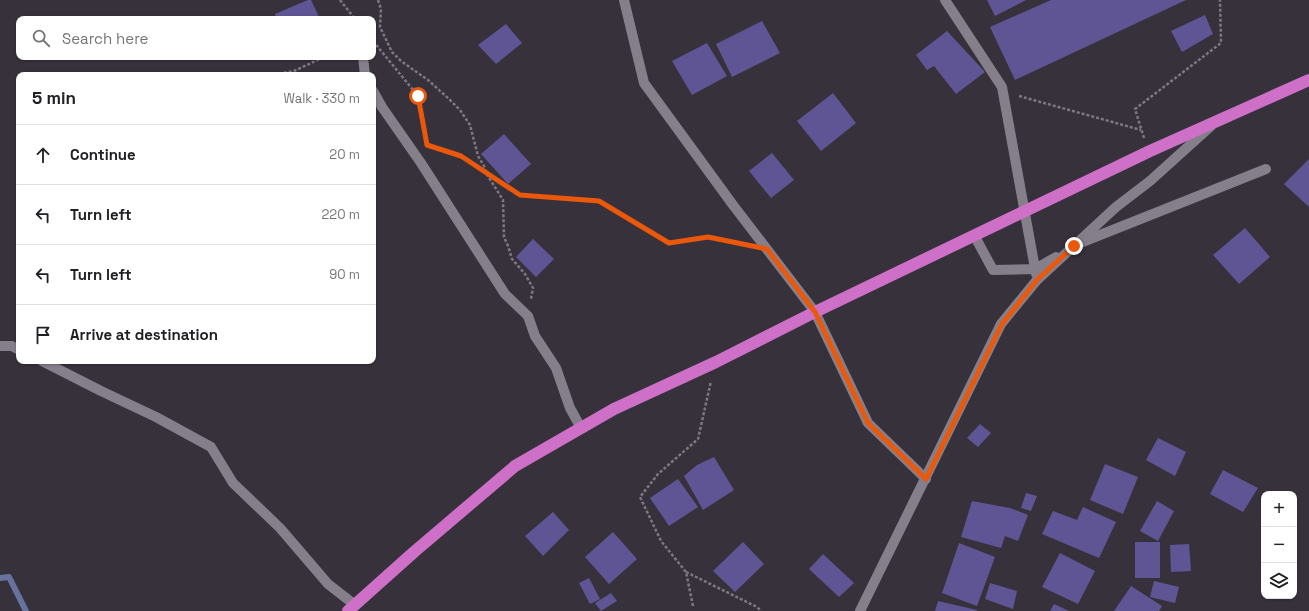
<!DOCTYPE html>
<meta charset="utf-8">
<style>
:root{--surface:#fff;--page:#f2f2f2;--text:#202124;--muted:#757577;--line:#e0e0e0}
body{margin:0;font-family:"Space Grotesk",sans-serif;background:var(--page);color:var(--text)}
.controls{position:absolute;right:12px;bottom:12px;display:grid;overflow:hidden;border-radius:8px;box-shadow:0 1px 3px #0004}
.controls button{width:36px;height:36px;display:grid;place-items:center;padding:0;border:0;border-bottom:1px solid var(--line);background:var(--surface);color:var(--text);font:20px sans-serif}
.stop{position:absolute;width:12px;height:12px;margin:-9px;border:3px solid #ea580c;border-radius:50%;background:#fff}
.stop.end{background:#ea580c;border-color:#fff;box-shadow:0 1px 4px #0008}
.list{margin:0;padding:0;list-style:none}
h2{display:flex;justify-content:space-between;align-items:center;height:52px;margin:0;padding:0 16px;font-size:17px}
h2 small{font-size:13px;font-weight:400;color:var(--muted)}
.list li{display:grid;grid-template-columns:26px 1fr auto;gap:12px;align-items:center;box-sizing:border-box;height:60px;padding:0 16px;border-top:1px solid var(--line)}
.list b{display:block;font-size:15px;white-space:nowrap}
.list em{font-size:13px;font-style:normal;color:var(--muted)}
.icon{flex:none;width:22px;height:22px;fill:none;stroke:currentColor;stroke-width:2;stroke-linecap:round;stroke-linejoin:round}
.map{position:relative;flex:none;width:1309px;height:611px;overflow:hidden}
.search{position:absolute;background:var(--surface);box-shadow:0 1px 3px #0004;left:16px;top:16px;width:360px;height:44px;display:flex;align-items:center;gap:10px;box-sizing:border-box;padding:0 14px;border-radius:8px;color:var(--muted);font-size:15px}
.panel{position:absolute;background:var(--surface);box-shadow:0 1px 3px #0004;left:16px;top:72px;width:360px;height:292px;border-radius:8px}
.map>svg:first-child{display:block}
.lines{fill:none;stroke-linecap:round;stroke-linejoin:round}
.stream{stroke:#67739e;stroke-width:6}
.building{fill:#5f5594}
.path{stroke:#7d7881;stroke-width:2.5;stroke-dasharray:3 2;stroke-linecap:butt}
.street{stroke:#857f8b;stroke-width:10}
.highway{stroke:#ce70c8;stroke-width:12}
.route{stroke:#ea580c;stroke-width:5}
</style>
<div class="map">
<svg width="1309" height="611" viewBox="0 0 1309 611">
<rect width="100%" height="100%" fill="#37313c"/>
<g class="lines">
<polyline class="stream" points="0,578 9,577 26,611"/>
</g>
<g class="building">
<polygon points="308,0 311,0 320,19 277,19 275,14"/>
<polygon points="987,0 1026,0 995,16"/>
<polygon points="1051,0 1186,0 1015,80 990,27"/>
<polygon points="1205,15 1213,34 1182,52 1171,31"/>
<polygon points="762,21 780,53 732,77 716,44"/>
<polygon points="506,24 522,43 496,64 478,45"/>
<polygon points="947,31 985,72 956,94 934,66 927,70 916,55"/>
<polygon points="707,43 727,76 692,95 672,61"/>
<polygon points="833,93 856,123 821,151 797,121"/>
<polygon points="504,134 531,164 508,184 481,154"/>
<polygon points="772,153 794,180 771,198 749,171"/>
<polygon points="1309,159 1309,207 1284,184"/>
<polygon points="1245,228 1270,257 1239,284 1213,255"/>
<polygon points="533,239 554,259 536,277 516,257"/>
<polygon points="980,424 991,433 978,447 967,438"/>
<polygon points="1158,438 1186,452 1175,476 1146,460"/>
<polygon points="714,457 734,490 703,510 684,476 697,465"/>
<polygon points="1105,464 1138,477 1123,514 1090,500"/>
<polygon points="1223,470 1258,488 1243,512 1210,494"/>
<polygon points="678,479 698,507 669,526 650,498"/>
<polygon points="1026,493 1037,496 1031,511 1021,508"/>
<polygon points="972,501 1010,508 1028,515 1018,541 1005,536 1001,548 961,537"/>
<polygon points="1157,501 1174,511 1158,541 1140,531"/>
<polygon points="1083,507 1116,522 1099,558 1042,534 1053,511 1077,520"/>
<polygon points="553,512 569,530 543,556 525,536"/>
<polygon points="613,532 637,559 609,584 585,557"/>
<polygon points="743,542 764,564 735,592 713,571"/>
<rect x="1135" y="542" width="25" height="36"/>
<polygon points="959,543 995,557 977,606 942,593"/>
<polygon points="1189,544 1191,571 1171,572 1170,545"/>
<polygon points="1060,553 1095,571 1078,604 1042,587"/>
<polygon points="823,554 854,583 839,597 809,569"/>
<polygon points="589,578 600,599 590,604 579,583"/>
<polygon points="1154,581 1179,587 1175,603 1150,597"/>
<polygon points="990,583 1017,591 1013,609 985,599"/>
<polygon points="1131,586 1162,606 1159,611 1114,611"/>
<polygon points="611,593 617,601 601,611 595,603"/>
<polygon points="938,601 977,610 977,611 935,611"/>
<polygon points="1054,604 1069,611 1050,611"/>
</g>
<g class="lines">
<g class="path">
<polyline points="340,0 355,19"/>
<polyline points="378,0 381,9 380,27 392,52 401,61 428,80 449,99 460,110 470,125 478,156 484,166 486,173 503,200 504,237 508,246 512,259 525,274 533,288 531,299"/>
<polyline points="373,41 418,96 427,145 461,156 520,195 599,201 669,243 708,237 743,244"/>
<polyline points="269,75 294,71 324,57"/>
<polyline points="1019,96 1141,130"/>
<polyline points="1144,138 1135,109 1221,43 1220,0"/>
<polyline points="686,572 757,607 761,611"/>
<polyline points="693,606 686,572 661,541 640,497 658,474 698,439 711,381"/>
</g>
<g class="street">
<polyline points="624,0 644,83 733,205 815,312 868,423 926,479"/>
<polyline points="945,0 1002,87 1036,274"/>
<polyline points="363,57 365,75"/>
<polyline points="373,91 382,107 421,163 505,294 528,316 535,336 556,368 570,408 581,428"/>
<polyline points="974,235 993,270 1035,269 1056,257"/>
<polyline points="1080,243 1266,169"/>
<polyline points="0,346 12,346 19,350"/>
<polyline points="42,361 101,391 156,417 211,447 233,483 280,528 328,584 355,605"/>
<polyline points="860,611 1001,324 1037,280 1116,207 1150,181 1211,126"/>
</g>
<polyline class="highway" points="348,611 414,552 515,466 614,409 716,362 815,312 1150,151 1309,80"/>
</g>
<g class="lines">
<polyline class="route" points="418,96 427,145 461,156 520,195 599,201 669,243 708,237 767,249 815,312 868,423 926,479 1002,324 1037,280 1074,246"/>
</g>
</svg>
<div class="controls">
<button>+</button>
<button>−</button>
<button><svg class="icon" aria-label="layers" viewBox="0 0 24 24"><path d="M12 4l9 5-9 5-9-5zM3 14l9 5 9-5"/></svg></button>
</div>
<div class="stop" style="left:418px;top:96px"></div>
<div class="stop end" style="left:1074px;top:246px"></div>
<div class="search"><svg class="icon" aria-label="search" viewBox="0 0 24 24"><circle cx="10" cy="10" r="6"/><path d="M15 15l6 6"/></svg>Search here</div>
<section class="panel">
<h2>5 min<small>Walk · 330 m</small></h2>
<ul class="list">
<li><svg class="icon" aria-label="ahead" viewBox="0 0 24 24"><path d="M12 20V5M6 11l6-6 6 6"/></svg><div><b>Continue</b></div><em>20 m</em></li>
<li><svg class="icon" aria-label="left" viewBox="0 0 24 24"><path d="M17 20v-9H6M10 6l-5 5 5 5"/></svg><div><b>Turn left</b></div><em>220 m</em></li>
<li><svg class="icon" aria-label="left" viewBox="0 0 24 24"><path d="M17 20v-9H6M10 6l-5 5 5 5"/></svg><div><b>Turn left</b></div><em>90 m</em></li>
<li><svg class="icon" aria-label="arrive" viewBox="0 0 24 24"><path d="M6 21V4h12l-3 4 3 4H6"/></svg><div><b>Arrive at destination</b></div></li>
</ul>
</section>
</div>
